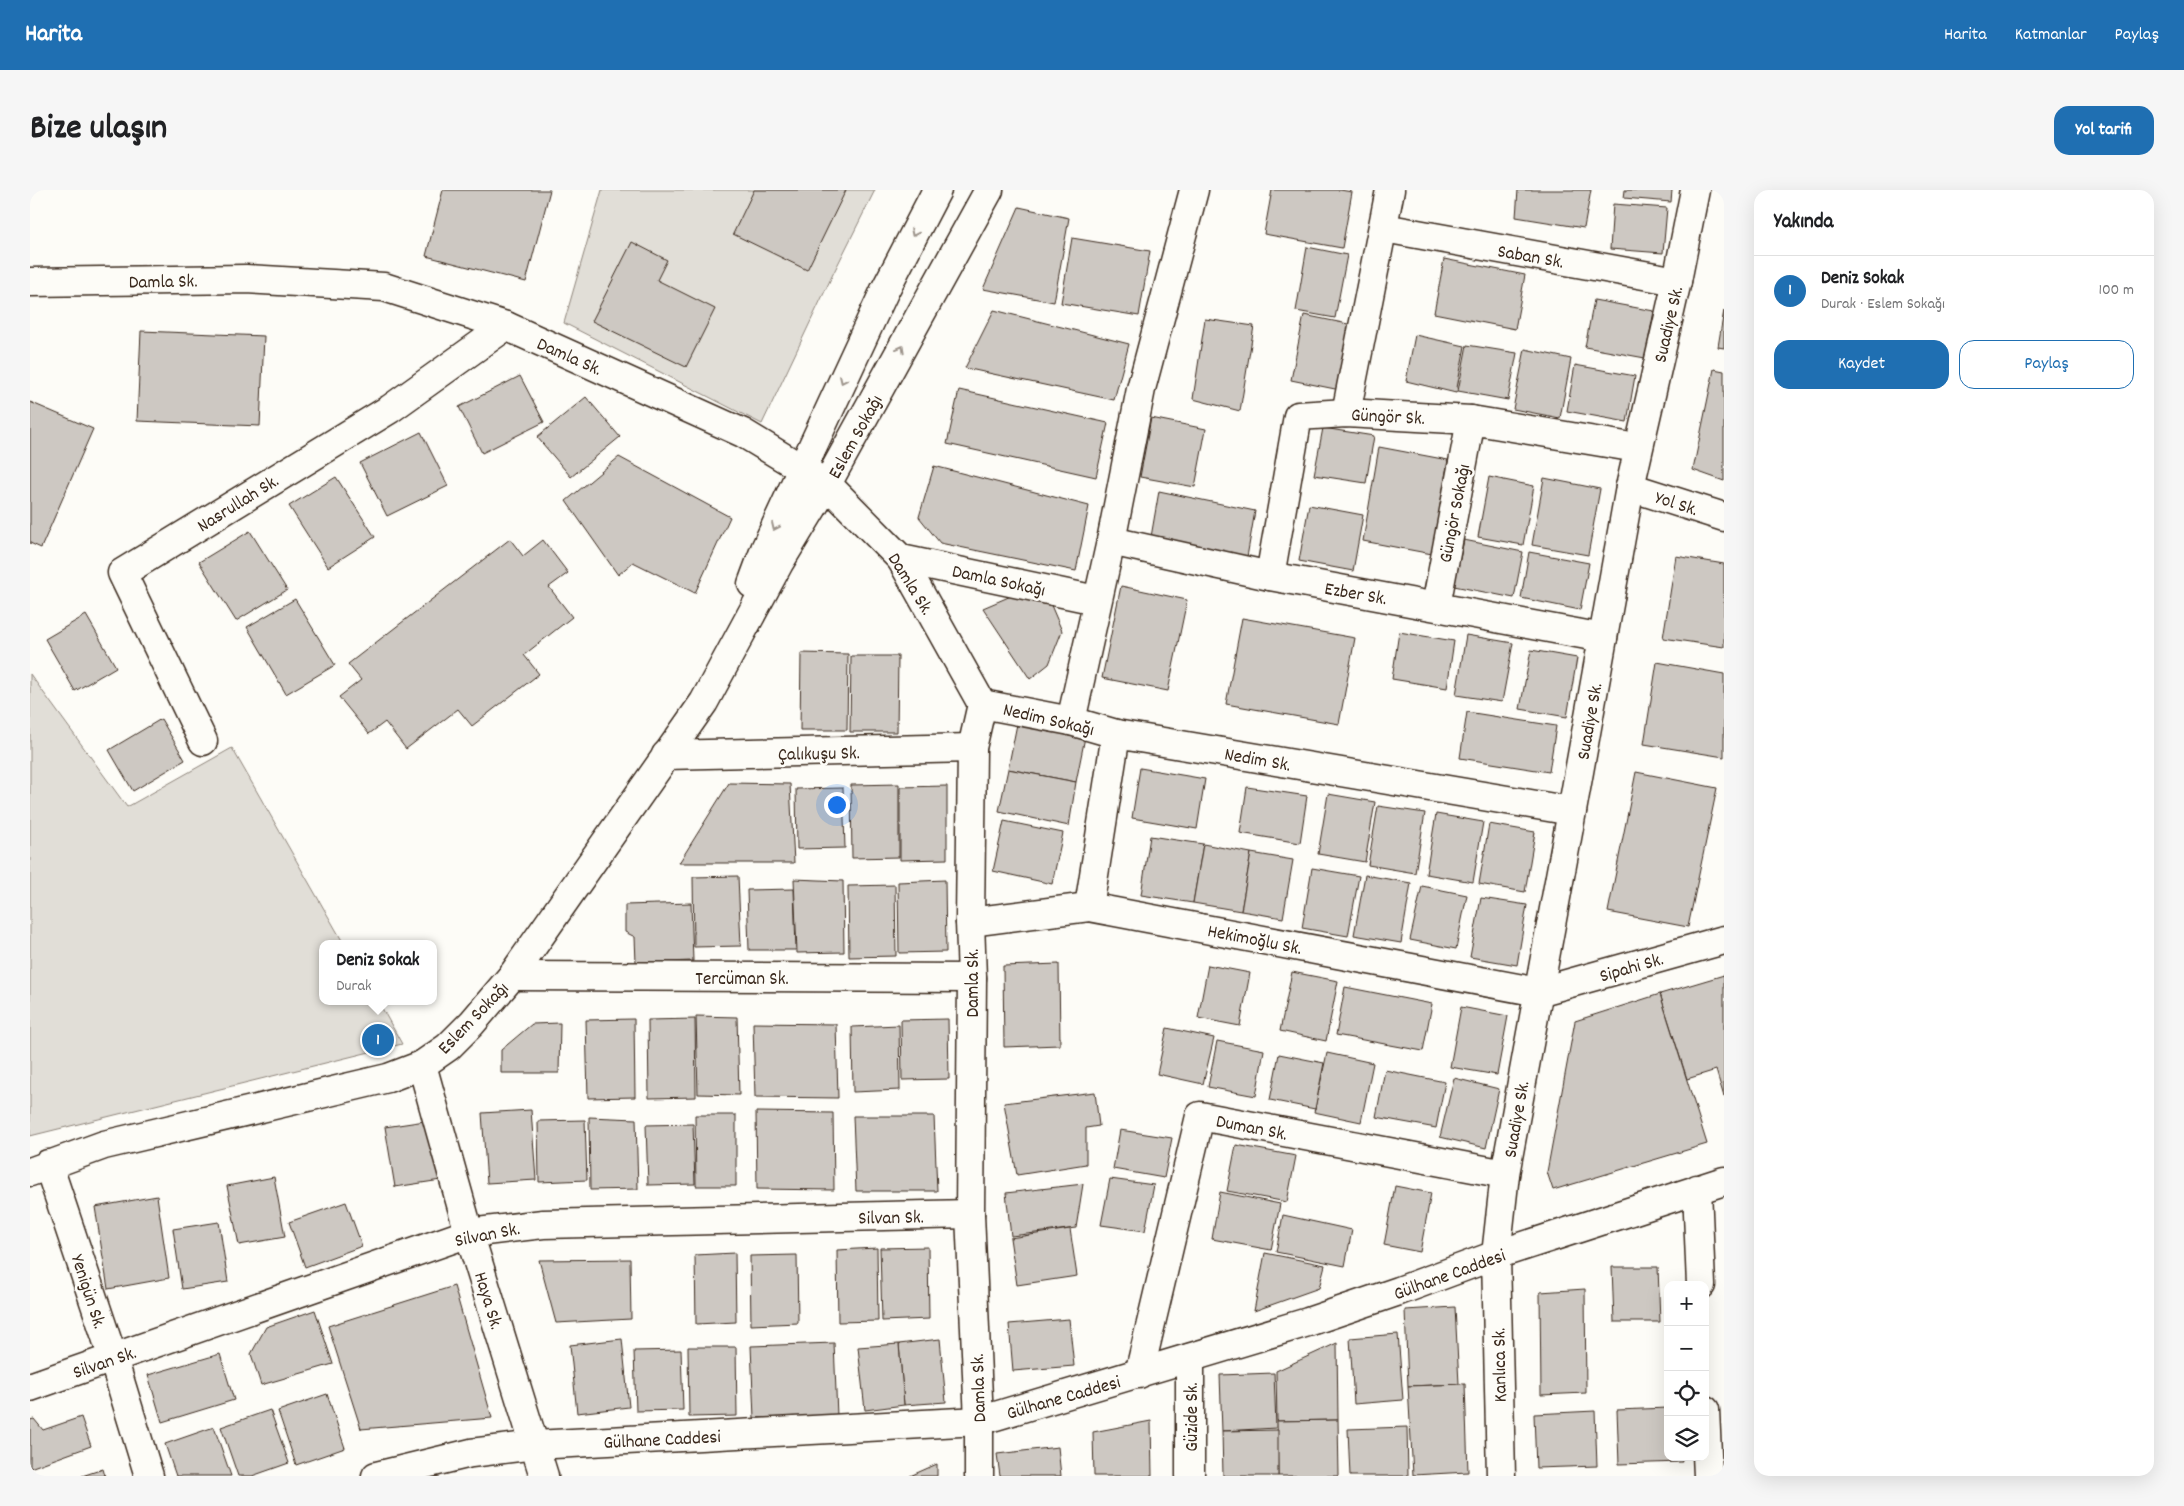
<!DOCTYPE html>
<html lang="tr">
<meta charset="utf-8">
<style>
:root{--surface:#fff;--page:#f6f6f6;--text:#202124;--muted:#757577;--line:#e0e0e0;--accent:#1f6fb2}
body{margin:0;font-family:Dekko,sans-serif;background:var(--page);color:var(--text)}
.controls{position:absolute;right:15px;bottom:15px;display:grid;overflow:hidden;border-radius:10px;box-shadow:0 5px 20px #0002}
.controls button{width:45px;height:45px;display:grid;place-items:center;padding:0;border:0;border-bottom:1px solid var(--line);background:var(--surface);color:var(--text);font:25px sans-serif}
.you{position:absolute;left:806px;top:614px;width:18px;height:18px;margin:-12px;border:4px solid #fff;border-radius:50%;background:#1a73e8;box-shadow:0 0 0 8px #1a73e833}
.badge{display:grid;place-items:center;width:32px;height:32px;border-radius:50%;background:var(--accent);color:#fff;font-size:16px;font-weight:700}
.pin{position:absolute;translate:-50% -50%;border:2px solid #fff;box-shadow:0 1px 5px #0006}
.popup{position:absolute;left:289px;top:750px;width:118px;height:65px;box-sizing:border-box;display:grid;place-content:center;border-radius:10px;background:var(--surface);filter:drop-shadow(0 1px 4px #0005);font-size:16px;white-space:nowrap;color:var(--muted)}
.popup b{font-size:19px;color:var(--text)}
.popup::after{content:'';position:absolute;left:50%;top:100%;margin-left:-10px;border:10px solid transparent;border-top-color:var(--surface)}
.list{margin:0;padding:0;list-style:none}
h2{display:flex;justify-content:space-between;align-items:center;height:65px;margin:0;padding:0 20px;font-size:21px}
h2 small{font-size:16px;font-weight:400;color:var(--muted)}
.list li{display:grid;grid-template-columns:32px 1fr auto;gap:15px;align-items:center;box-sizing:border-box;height:70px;padding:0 20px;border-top:1px solid var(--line)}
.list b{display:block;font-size:19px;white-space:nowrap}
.list p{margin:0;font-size:16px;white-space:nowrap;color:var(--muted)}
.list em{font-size:16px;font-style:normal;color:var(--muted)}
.actions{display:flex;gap:10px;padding:15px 20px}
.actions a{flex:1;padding:11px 0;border:1px solid var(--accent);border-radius:15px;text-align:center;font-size:18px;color:var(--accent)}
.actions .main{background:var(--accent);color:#fff}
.icon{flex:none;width:28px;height:28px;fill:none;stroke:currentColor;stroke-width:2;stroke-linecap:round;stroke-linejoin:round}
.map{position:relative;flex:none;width:1694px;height:1286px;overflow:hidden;border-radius:15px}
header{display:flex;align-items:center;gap:30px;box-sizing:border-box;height:70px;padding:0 25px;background:var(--accent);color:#fff}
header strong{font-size:24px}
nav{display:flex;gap:28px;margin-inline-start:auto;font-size:18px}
.intro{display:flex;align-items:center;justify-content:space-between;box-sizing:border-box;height:120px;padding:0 30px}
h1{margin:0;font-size:35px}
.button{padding:12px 22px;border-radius:15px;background:var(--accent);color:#fff;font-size:18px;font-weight:700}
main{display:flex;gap:30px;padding:0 30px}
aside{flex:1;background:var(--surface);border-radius:15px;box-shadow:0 5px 20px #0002}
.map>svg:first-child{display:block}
.green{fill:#e1ded7;stroke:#8e847a}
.building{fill:#cdc8c2;stroke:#3b2a1e}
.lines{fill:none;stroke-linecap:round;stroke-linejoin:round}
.street-casing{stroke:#3b2a1e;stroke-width:31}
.secondary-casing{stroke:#3b2a1e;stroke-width:31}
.street{stroke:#fdfcf7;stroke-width:28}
.secondary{stroke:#fdfcf7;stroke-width:28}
.oneway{stroke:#9c938a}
.labels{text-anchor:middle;stroke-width:5;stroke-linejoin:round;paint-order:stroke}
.street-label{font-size:19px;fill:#3b2a1e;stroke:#fdfcf7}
</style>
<header>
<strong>Harita</strong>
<nav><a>Harita</a><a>Katmanlar</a><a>Paylaş</a></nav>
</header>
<div class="intro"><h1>Bize ulaşın</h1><a class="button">Yol tarifi</a></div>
<main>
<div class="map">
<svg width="1694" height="1286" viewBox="0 0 1694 1286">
<rect width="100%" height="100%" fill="#fdfcf7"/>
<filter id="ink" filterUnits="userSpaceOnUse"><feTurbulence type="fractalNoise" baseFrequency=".02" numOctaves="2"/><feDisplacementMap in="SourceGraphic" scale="10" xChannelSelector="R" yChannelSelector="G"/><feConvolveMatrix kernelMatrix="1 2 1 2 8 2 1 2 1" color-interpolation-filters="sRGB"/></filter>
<g filter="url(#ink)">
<g class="green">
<polygon points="572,0 845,0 803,84 732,234 534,133"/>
<polygon points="0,484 97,617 202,558 314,754 293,754 293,811 348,811 372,854 0,946"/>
</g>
<g class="building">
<polygon points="413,0 520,0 496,92 396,66"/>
<polygon points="724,0 816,0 777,80 703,44"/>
<polygon points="1242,0 1310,0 1322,2 1312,58 1234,44"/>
<polygon points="1488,0 1561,0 1554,38 1486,27"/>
<polygon points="1595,0 1642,0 1641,12 1594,8"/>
<polygon points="1583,14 1637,18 1633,63 1580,59"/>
<polygon points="989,17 1039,28 1024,112 953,99"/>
<polygon points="1042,48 1120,61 1109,126 1031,113"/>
<polygon points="602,52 637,70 627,90 685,119 656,177 562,131"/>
<polygon points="1277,57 1317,65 1305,128 1266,121"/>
<polygon points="1414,69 1495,85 1485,139 1404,123"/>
<polygon points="1564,110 1624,121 1615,168 1555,157"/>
<polygon points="964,120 1099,154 1084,210 935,178"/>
<polygon points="1694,120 1694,158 1688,157"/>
<polygon points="1274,125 1323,135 1310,200 1261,190"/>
<polygon points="1175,129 1224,136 1210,221 1163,209"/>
<polygon points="111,141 234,146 230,236 107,231"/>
<polygon points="1385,145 1435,156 1426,203 1376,191"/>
<polygon points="1437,155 1487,163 1478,210 1428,201"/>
<polygon points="1495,159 1541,169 1530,228 1483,219"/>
<polygon points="1545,175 1605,186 1597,232 1537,221"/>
<polygon points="1684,179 1694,181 1694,291 1663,280"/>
<polygon points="490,186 514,232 452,263 429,217"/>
<polygon points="929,200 1078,233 1066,287 917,254"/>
<polygon points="556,207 590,247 541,287 507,247"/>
<polygon points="0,212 63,239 11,358 0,353"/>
<polygon points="1121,228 1176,239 1165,297 1110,287"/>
<polygon points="1293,238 1344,246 1336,293 1284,285"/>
<polygon points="391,242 418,296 357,326 330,273"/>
<polygon points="1349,257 1418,270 1402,364 1333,351"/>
<polygon points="589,267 700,327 665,403 603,372 588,385 536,311"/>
<polygon points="904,276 1059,316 1046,381 910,353 889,327"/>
<polygon points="306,287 345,347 298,377 259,316"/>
<polygon points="1459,287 1504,296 1493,355 1448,347"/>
<polygon points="1514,288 1570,299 1558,365 1502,355"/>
<polygon points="1129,301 1225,321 1217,367 1121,347"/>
<polygon points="1279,315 1333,325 1323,381 1269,371"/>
<polygon points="220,341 257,400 206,431 169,372"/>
<polygon points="480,349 493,366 513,350 538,383 519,397 542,427 494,465 509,484 442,536 428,519 376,559 355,532 339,544 309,507 331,490 318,474"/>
<polygon points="1434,350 1493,362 1484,408 1424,396"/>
<polygon points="1499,362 1559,373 1550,420 1491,408"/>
<polygon points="1646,366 1694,374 1694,457 1633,448"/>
<polygon points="1091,396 1157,410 1138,501 1072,488"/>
<polygon points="981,406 1020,413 1032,441 1019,474 1000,489 953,418"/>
<polygon points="265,409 305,475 256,504 217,437"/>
<polygon points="56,425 86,477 45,501 15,449"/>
<polygon points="1212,428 1325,448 1309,534 1196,514"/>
<polygon points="1369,442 1424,451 1417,498 1362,489"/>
<polygon points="1436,445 1483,453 1472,512 1426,505"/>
<polygon points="1501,460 1547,468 1537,527 1490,519"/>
<polygon points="771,463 818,464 817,540 770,540"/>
<polygon points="821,466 868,466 867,542 820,542"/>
<polygon points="1627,472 1694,484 1694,567 1614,554"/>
<polygon points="1437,522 1526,536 1519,582 1430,568"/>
<polygon points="131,529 155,570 103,601 79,560"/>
<polygon points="987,534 1055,547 1046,592 978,579"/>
<polygon points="1110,578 1175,589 1167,639 1102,628"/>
<polygon points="978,579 1046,592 1039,636 969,621"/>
<polygon points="1606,582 1687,598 1658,737 1578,722"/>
<polygon points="699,593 760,594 764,673 649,673"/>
<polygon points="869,594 869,667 822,668 821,595"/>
<polygon points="917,596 917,669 870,670 870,597"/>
<polygon points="1217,597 1277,606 1270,653 1210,643"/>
<polygon points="813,598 815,658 767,659 766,599"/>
<polygon points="1298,604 1345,612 1335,672 1288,664"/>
<polygon points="1348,616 1395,623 1385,683 1338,675"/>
<polygon points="1406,624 1453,632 1443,692 1396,684"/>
<polygon points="974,631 1033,643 1022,694 963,681"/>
<polygon points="1459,634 1505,642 1495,702 1449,694"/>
<polygon points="1120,646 1173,654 1163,713 1111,705"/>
<polygon points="1173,654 1221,663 1211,721 1163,713"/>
<polygon points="1221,663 1263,670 1253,728 1211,721"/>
<polygon points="1282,678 1329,686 1318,746 1272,738"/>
<polygon points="1335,685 1381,693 1371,753 1324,745"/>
<polygon points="708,686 711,756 664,757 663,687"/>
<polygon points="764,689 813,691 814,762 767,763"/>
<polygon points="915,690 916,762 869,763 868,692"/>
<polygon points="865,695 866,766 819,767 818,696"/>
<polygon points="1392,696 1437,705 1426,759 1380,750"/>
<polygon points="764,699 766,760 719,760 717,700"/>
<polygon points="1451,708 1497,715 1487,775 1440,767"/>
<polygon points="661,713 663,771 606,773 605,747 595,742 595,715"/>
<polygon points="1029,774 1030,855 974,857 973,776"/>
<polygon points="1178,775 1220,783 1210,836 1168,828"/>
<polygon points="1262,782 1308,791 1296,851 1250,841"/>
<polygon points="1694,785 1694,907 1686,880 1657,889 1630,804"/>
<polygon points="1315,797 1402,814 1393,861 1306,845"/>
<polygon points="1630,804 1677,954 1523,1000 1517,982 1545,831"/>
<polygon points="1431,817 1478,826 1467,885 1420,877"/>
<polygon points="666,826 707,827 709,905 668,904"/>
<polygon points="604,829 605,907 558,908 556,830"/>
<polygon points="665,829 666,907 619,908 618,830"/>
<polygon points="918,829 919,889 872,890 871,830"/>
<polygon points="530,833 529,883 471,883 471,860 502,834"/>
<polygon points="723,833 806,834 808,908 725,907"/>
<polygon points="869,835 870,900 823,902 822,837"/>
<polygon points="1137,838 1184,848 1173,894 1127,884"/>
<polygon points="1187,851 1234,860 1226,906 1178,897"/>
<polygon points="1297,863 1343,873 1331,932 1284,922"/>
<polygon points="1249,864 1294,873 1285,919 1240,910"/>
<polygon points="1355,880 1415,892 1406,938 1346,927"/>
<polygon points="1424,888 1469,899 1456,958 1410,947"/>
<polygon points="1065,902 1069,936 1056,938 1056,974 987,985 974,913"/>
<polygon points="501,920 506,990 457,993 452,923"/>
<polygon points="726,922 803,923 804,1000 727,999"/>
<polygon points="665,925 706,925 706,996 666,996"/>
<polygon points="823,926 904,926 907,1001 826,1001"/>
<polygon points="559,927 606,929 608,999 560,1000"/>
<polygon points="402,930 411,990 365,997 355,937"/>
<polygon points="555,930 557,990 509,992 508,931"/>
<polygon points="663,934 665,994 618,995 616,935"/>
<polygon points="1090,940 1142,948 1134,988 1083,979"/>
<polygon points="1206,955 1266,966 1257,1012 1197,1001"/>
<polygon points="244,987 255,1047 209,1055 197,996"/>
<polygon points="1080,989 1124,995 1115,1041 1071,1035"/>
<polygon points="1053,994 1046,1038 981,1046 976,1003"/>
<polygon points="1365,996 1401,1003 1390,1062 1354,1055"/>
<polygon points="1190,1002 1250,1014 1241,1060 1182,1049"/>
<polygon points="127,1006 139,1088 78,1099 65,1017"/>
<polygon points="316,1012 332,1056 275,1077 259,1032"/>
<polygon points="1253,1025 1322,1040 1315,1076 1246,1062"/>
<polygon points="189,1032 198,1092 152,1099 143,1039"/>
<polygon points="1040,1039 1047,1086 987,1095 980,1048"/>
<polygon points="898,1057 899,1129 852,1131 850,1058"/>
<polygon points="847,1058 848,1131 808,1132 807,1060"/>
<polygon points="705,1063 706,1132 666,1134 665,1065"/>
<polygon points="1235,1063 1295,1075 1289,1098 1224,1121"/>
<polygon points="767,1065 768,1133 721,1135 720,1066"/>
<polygon points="600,1069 601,1129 526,1133 509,1070"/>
<polygon points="1582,1077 1628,1077 1630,1132 1584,1132"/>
<polygon points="424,1096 462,1228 331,1239 298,1136"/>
<polygon points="1555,1099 1556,1203 1511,1205 1510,1102"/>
<polygon points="1425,1117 1429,1194 1378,1196 1375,1120"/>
<polygon points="285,1120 303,1174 231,1195 221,1164 236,1137"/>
<polygon points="1039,1129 1044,1176 983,1181 979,1134"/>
<polygon points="1368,1144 1373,1210 1324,1214 1320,1148"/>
<polygon points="592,1149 599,1217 547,1223 540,1155"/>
<polygon points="910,1149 916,1212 874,1215 869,1154"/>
<polygon points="804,1153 807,1226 724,1228 721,1156"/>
<polygon points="1307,1153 1308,1230 1247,1231 1246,1181"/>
<polygon points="869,1154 874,1215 835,1220 828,1157"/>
<polygon points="658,1157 706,1157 707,1226 659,1227"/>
<polygon points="651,1160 653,1220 606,1221 604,1161"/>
<polygon points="190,1164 204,1210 132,1232 118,1185"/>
<polygon points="1244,1183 1246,1238 1192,1241 1190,1185"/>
<polygon points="1435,1194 1438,1282 1383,1285 1378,1196"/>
<polygon points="297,1204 315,1258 266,1275 248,1221"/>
<polygon points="1638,1218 1638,1267 1651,1267 1652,1272 1589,1274 1587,1220"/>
<polygon points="240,1220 259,1273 222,1286 208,1286 191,1237"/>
<polygon points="1565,1221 1567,1276 1506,1278 1504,1224"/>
<polygon points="51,1227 61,1256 0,1278 0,1230 4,1229 13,1240"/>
<polygon points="1308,1230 1309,1286 1248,1286 1247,1231"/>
<polygon points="1121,1231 1122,1286 1064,1286 1063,1242"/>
<polygon points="184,1237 201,1286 146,1286 135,1254"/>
<polygon points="1377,1237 1378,1286 1320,1286 1318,1239"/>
<polygon points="1248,1240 1248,1286 1193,1286 1192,1241"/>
<polygon points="1028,1257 1031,1286 970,1286 967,1264"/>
<polygon points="907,1274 907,1286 880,1286"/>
<polygon points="73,1279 75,1286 52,1286"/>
</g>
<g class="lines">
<g class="street-casing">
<g id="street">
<polyline points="1354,38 1647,91"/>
<polyline points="0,92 216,89 354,97 476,136 713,243 797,294 871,369 952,514 942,558 940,732 942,788 940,1024 949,1231 949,1286"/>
<polyline points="1316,223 1360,0"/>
<polyline points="1600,297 1694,327"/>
<polyline points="1081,351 1240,386 1573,448"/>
<polyline points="871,369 1066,410"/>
<polyline points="1240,386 1268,226 1316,223 1441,230 1607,258"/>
<polyline points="1406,416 1441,230"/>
<polyline points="952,514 1041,531 1086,544"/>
<polyline points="1041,531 1081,351 1111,199 1164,0"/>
<polyline points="173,551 92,383 360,219 476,136"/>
<polyline points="636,565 942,558"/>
<polyline points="1059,717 1086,544 1542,621"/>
<polyline points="940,732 1059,717 1508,802 1694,750"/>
<polyline points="482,786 942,788"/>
<polyline points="392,875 439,1043 514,1286"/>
<polyline points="18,974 83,1168 119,1286"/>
<polyline points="1667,999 1671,1095"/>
<polyline points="1109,1184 1170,926 1475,984"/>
<polyline points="0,1197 439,1043 513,1034 940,1024"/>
<polyline points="1675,1220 1678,1286"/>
<polyline points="346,1286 441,1263 505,1255 949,1231 1278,1132 1369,1101 1466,1065 1694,991"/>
<polyline points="1160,1286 1160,1168"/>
<polyline points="1471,1286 1466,1065 1475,984 1542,621 1600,297 1647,91 1665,0"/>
</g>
</g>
<g class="secondary-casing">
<g id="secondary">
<polyline points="722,394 735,359 855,100 907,0"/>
<polyline points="0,982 74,955 358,888 392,875 418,857 442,833 482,786 674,512 749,373 797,294 959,0"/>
</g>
</g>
<use href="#street" class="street"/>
<use href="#secondary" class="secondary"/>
</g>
<defs><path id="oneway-chevron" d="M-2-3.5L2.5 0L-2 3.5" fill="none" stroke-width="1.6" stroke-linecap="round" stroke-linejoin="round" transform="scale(1.25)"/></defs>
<g class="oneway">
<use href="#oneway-chevron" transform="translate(884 43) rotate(117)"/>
<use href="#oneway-chevron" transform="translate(871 159) rotate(-61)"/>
<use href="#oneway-chevron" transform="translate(813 190) rotate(115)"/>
<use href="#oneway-chevron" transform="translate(745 337) rotate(115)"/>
</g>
</g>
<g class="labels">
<g class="street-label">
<text transform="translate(1501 65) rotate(10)" y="7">Saban Sk.</text>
<text transform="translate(133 90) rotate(-1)" y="7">Damla Sk.</text>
<text transform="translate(1637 134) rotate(-77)" y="7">Suadiye Sk.</text>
<text transform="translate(540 165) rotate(24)" y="7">Damla Sk.</text>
<text transform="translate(1358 225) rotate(3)" y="7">Güngör Sk.</text>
<text transform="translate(824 246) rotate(-61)" y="7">Eslem Sokağı</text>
<text transform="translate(207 312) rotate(-32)" y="7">Nasrullah Sk.</text>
<text transform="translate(1647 312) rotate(18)" y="7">Yol Sk.</text>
<text transform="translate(1423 323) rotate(-79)" y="7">Güngör Sokağı</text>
<text transform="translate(969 389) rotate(12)" y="7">Damla Sokağı</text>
<text transform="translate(882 393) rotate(58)" y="7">Damla Sk.</text>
<text transform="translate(1326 402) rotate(10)" y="7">Ezber Sk.</text>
<text transform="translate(1019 528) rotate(13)" y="7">Nedim Sokağı</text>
<text transform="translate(1558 531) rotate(-80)" y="7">Suadiye Sk.</text>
<text transform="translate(789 562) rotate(-1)" y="7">Çalıkuşu Sk.</text>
<text transform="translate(1228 568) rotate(10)" y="7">Nedim Sk.</text>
<text transform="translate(1225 748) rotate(11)" y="7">Hekimoğlu Sk.</text>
<text transform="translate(1601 776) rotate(-16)" y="7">Sipahi Sk.</text>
<text x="712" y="794">Tercüman Sk.</text>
<text transform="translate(941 793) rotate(-90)" y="7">Damla Sk.</text>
<text transform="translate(442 827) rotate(-46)" y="7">Eslem Sokağı</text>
<text transform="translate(1485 929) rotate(-80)" y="7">Suadiye Sk.</text>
<text transform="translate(1222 936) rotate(11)" y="7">Duman Sk.</text>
<text transform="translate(861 1026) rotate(-1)" y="7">Silvan Sk.</text>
<text transform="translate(457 1043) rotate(-11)" y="7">Silvan Sk.</text>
<text transform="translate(1419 1083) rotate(-20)" y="7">Gülhane Caddesi</text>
<text transform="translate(60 1101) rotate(72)" y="7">Yenigün Sk.</text>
<text transform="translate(460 1110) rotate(73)" y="7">Haya Sk.</text>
<text transform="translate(74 1171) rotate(-19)" y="7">Silvan Sk.</text>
<text transform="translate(1468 1175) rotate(-91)" y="7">Kanlıca Sk.</text>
<text transform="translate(947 1198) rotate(-92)" y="7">Damla Sk.</text>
<text transform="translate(1033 1206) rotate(-16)" y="7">Gülhane Caddesi</text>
<text transform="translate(1160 1227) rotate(-90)" y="7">Güzide Sk.</text>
<text transform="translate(632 1248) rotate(-3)" y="7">Gülhane Caddesi</text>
</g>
</g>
</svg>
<div class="controls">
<button>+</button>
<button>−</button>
<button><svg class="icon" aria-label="locate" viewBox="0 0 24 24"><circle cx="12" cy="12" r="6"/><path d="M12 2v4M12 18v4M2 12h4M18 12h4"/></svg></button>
<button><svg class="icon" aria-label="layers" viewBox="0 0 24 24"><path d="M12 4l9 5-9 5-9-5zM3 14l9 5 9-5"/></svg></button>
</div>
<div class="you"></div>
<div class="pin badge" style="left:348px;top:850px">1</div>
<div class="popup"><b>Deniz Sokak</b>Durak</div>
</div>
<aside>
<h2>Yakında<small></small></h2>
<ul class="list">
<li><span class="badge">1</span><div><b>Deniz Sokak</b><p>Durak · Eslem Sokağı</p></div><em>100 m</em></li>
</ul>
<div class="actions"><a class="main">Kaydet</a><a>Paylaş</a></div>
</aside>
</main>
